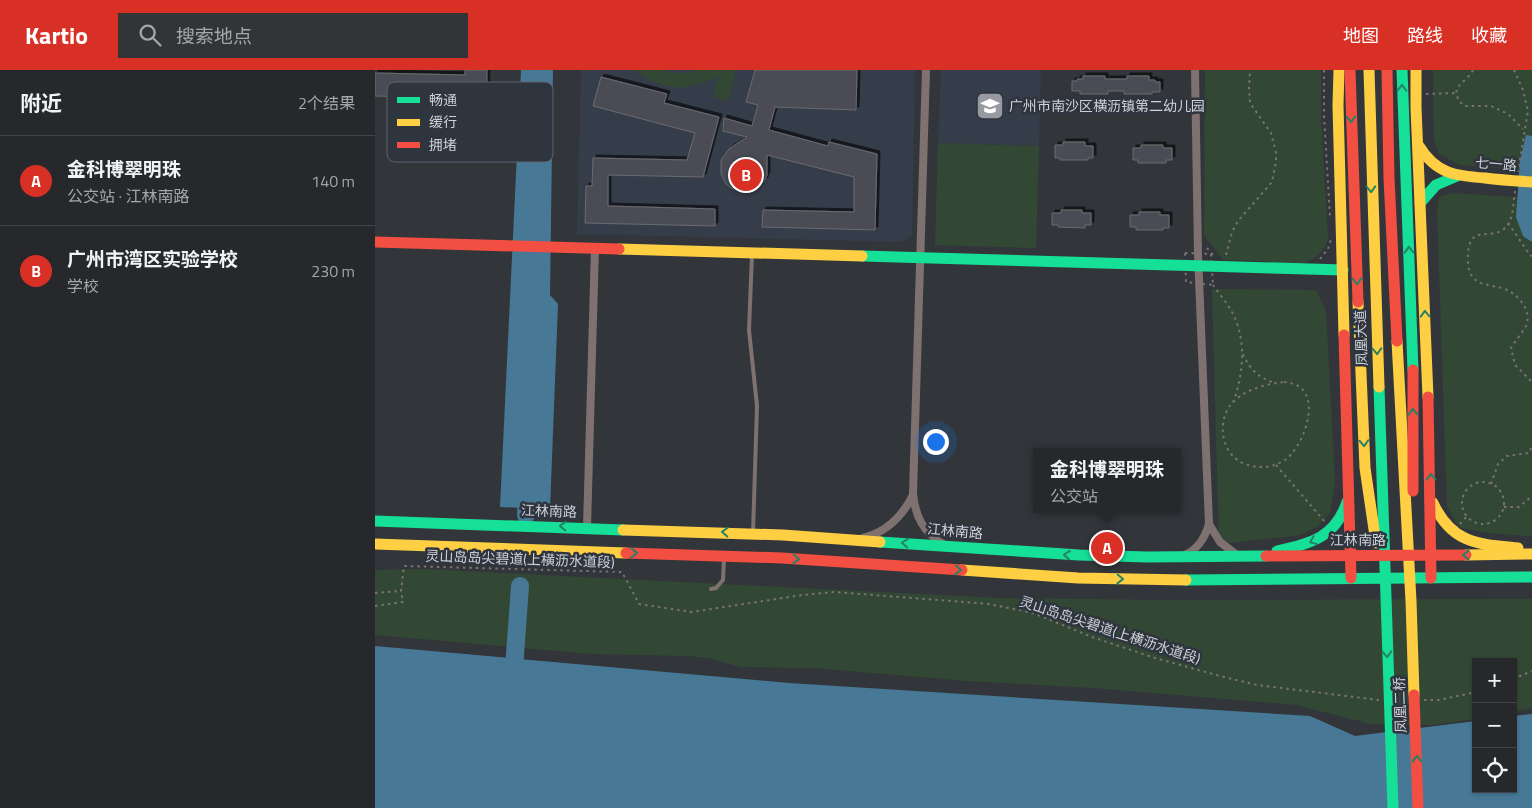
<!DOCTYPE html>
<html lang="zh">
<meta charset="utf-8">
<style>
:root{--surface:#26282c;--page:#323438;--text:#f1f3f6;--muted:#a4a6a9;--line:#424448;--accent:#d93025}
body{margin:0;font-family:"Titillium Web","Noto Sans SC",sans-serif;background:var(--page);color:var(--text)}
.controls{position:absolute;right:15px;bottom:15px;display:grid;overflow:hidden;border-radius:0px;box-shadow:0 1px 4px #0004}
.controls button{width:45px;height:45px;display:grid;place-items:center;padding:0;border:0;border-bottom:1px solid var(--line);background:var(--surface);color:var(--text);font:25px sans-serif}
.you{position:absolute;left:560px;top:371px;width:18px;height:18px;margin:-12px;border:4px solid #fff;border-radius:50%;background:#1a73e8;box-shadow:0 0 0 8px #1a73e833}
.badge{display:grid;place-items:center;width:32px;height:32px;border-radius:50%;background:var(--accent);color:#fff;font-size:16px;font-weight:700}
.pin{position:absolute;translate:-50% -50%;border:2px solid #fff;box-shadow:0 1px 5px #0006}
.popup{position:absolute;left:658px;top:378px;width:148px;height:65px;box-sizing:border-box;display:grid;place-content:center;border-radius:0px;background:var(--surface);filter:drop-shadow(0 1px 4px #0005);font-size:16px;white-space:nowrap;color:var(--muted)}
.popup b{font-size:19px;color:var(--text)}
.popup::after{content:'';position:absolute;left:50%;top:100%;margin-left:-10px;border:10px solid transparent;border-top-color:var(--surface)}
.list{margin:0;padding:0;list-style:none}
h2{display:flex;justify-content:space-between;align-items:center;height:65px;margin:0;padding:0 20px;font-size:21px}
h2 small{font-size:16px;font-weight:400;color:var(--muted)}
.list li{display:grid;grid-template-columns:32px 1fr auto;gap:15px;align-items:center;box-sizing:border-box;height:90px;padding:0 20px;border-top:1px solid var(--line)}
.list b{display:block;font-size:19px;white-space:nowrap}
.list p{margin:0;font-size:16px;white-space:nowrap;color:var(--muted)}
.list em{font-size:16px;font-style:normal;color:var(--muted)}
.icon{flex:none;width:28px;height:28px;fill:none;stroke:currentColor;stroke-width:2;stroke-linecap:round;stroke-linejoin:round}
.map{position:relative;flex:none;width:1157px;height:738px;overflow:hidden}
header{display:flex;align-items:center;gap:30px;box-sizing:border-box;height:70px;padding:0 25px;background:var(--accent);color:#fff}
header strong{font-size:24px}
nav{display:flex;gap:28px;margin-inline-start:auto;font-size:18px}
.search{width:350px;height:45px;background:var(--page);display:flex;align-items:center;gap:12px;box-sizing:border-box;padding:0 18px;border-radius:0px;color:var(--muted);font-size:19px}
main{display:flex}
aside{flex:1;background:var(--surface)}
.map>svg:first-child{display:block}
.built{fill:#353d4a}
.green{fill:#334834}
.water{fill:#477997}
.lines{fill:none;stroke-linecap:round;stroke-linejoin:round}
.river{stroke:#477997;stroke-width:18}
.building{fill:#4b4c57;stroke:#6a6b6f;filter:url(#shadow)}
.path{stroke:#797273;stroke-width:2;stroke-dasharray:2.5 4;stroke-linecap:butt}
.lane{stroke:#7e7170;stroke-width:4}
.street{stroke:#7e7170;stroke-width:8}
.fast{stroke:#16e098;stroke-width:11}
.slow{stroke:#ffcf43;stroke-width:11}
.jam{stroke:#f24e42;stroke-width:11}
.oneway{stroke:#248266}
.labels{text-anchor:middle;stroke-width:5;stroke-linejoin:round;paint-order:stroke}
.poi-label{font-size:14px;fill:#ced2d8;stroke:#2f353e;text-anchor:start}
.street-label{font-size:14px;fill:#ced2d8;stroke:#2f353e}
.key{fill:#2f353e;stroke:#5f646c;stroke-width:1}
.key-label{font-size:14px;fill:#ced2d8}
</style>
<header>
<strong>Kartio</strong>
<div class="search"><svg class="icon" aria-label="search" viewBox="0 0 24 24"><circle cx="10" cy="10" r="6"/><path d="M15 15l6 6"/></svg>搜索地点</div>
<nav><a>地图</a><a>路线</a><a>收藏</a></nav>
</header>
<main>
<aside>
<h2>附近<small>2个结果</small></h2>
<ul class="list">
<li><span class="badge">A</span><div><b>金科博翠明珠</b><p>公交站 · 江林南路</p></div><em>140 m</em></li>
<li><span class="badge">B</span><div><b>广州市湾区实验学校</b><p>学校</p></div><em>230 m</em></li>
</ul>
</aside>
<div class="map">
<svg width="1157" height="738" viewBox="0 0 1157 738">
<defs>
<filter id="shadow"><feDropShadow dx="3" dy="-3" stdDeviation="0" flood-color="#0009"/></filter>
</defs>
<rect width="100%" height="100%" fill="#32363a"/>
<g class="built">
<polygon points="206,0 540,0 537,165 526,172 202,164"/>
<polygon points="566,0 666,0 664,76 563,73"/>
</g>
<g class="green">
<path d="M260,0H287L301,3H310L323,0H361L353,31L338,27L343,6C313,22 287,22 260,0Z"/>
<path d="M830,0H946V46L953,167C950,181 942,189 929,193L848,190L829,165Z"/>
<polygon points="1058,0 1157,0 1157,100 1085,95 1064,84 1059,69"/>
<polygon points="563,73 664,76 661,178 560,175"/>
<path d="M1077,123L1157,128V466C1131,465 1107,463 1083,457L1072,436L1062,141L1064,127Z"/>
<polygon points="837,219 941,220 951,241 960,414 955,443 942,457 926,465 844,474"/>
<polygon points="49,499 624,528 796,530 1157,529 1157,638 1138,642 1138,592 1101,592 1101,649 1057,655 996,654 921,635 719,618 592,611 440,598 366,597 333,588 313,586 217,584 0,565 0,500"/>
</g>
<g class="water">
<polygon points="146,0 178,0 175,225 183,234 175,439 125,437"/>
<polygon points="1151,65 1157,66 1157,172 1148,166 1141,147 1145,91"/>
<polygon points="0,576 414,613 935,646 980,666 1101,651 1101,719 1138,719 1138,646 1157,644 1157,738 0,738"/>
</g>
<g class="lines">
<g class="river">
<polyline points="151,445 153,415"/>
<polyline points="138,612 145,516"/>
</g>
</g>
<g class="building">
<polygon points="90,0 112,0 111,38 89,38 89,28 0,26 0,3 90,5"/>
<polygon points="380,0 482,0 481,40 400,37 394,60 453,76 454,72 502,84 500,160 387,157 388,140 479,142 479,107 392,85 392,105 390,110 382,118 372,121 366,121 356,118 351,114 346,104 346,90 354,79 372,67 348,61 349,48 377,56 383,35 371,32"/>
<polygon points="708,6 730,6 730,9 752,9 752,6 774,6 774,10 780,10 780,12 785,12 785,22 777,22 777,24 749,24 749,21 733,21 733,24 705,24 705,21 697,21 697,11 702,11 702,9 708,9"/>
<polygon points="226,7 292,24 289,33 344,47 328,107 233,105 233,136 340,139 340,156 210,153 211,116 217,116 218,88 312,90 320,63 218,36"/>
<polygon points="688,72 710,72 710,76 718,76 718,88 713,88 713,90 685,90 685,88 680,88 680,75 688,75"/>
<polygon points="766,75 788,75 788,78 797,78 797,90 791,90 791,93 763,93 763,90 758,90 758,78 766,78"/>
<polygon points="686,140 707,140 707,143 716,143 716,155 710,155 710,158 683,157 683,155 677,155 677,143 686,143"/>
<polygon points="764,142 785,142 785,145 794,145 794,158 788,158 788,160 761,160 761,157 755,157 755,145 764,145"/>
</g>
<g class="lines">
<g class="path">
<polyline points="949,0 949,46 955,147"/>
<path d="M1098,0C1092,13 1070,17 1089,36H1116L1133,44L1148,59"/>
<polyline points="1139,0 1148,20 1153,41 1143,102"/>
<polyline points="1051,24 1082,23"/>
<path d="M1140,121C1138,132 1139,150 1130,158C1115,172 1092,151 1093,190C1093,220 1117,212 1134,221C1145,227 1157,242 1151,256C1148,262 1140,271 1136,278L1140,295L1157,312"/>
<polyline points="1133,153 1155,185 1157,186"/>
<polyline points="832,178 839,186"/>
<polygon points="810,183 836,184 838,215 811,212"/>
<polyline points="851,185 857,162 863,151 897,112 901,92 901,83 896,63 875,33 874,18 875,0"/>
<polyline points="945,189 953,179 956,169"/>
<path d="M838,215C844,224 853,234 858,244C872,272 868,305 858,333"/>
<path d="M868,284C874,299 884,308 900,313"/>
<path d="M909,312C916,313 922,314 927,319C944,336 926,379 910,390C899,397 886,399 873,395C847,388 840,353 857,333C870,319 892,314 909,312Z"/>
<polyline points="901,395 950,452"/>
<circle cx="1108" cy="433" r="21"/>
<polyline points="1116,414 1123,394 1132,386 1154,383 1157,376"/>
<polyline points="1129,437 1144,437 1157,426"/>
<polyline points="1085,454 1092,446"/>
<polyline points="0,523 26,521"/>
<polyline points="0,536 28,532 26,521 29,496 247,502 264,534 317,542 427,525 460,522 614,534 658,543 717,567 780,588 845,606 882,615 1004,630"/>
<polyline points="1138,609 1157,601"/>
<polyline points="1049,630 1064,630 1101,622"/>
</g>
<g class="lane">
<polyline points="377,184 374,260 382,336 378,463"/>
<polyline points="336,519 341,518 348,510 349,488"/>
</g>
<g class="street">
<path d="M551,0L538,423C540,446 548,462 568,474"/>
<polyline points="834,454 845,472 862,485"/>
<polyline points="212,457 220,178"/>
<path d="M488,468C512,462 527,447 538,425"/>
<path d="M810,485C823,479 830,468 834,454L823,184L820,0"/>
</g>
<g class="fast">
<polyline points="1027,0 1038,300"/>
<polyline points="1045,133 1061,115 1082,106"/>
<polyline points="487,186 968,200"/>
<polyline points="1004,317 1018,738"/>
<polyline points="0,451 248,460"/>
<polyline points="505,472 704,485 772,487 891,486"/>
<path d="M902,481C936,473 960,468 972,432"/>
<polyline points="811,510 1157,507"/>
</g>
<g class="slow">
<polyline points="964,0 963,35 969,265"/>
<polyline points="994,0 1004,317"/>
<polyline points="1041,0 1041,38 1053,327"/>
<path d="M1044,76C1061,104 1081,106 1110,108C1126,110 1141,111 1157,112"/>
<polyline points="244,179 487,186"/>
<polyline points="983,232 990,398 1001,473"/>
<polyline points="1022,271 1036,531 1039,625"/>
<path d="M1058,433C1077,474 1103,474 1143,478"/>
<polyline points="248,460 408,465 505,472"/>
<polyline points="0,474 251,483"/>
<polyline points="1091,485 1157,484"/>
<polyline points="587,500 703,508 811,510"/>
</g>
<g class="jam">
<polyline points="975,0 983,232"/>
<polyline points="1012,0 1014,108 1022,271"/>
<polyline points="0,172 244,179"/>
<polyline points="969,265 976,508"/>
<polyline points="1038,300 1038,421"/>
<polyline points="1053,327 1056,508"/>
<polyline points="251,483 407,488 587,500"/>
<polyline points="891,486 1091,485"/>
<polyline points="1039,625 1043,738"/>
</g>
</g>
<defs><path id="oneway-chevron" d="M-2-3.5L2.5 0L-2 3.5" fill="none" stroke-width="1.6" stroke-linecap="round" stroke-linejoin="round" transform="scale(1.25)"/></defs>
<g class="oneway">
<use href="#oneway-chevron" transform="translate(1027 18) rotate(-89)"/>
<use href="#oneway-chevron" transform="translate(976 49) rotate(88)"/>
<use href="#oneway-chevron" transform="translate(996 119) rotate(88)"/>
<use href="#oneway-chevron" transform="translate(1034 180) rotate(-92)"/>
<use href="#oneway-chevron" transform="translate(982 211) rotate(88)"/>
<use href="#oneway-chevron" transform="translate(1050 244) rotate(-92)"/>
<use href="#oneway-chevron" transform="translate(1002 281) rotate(88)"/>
<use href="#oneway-chevron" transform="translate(1038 342) rotate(-92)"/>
<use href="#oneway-chevron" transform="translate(989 373) rotate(87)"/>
<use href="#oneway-chevron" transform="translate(1056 407) rotate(-91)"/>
<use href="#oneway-chevron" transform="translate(188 456) rotate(-178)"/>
<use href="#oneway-chevron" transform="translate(350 462) rotate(-177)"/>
<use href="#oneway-chevron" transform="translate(938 471) rotate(158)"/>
<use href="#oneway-chevron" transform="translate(530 473) rotate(-176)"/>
<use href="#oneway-chevron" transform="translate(259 483) rotate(2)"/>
<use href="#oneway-chevron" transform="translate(692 485) rotate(-176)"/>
<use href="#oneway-chevron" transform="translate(1091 485) rotate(180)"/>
<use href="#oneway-chevron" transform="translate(421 489) rotate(3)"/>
<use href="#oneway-chevron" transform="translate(583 500) rotate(5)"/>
<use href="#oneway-chevron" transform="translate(745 509) rotate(1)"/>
<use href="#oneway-chevron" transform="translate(1012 584) rotate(88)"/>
<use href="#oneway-chevron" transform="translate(1042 689) rotate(-92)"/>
</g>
<defs>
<g id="school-square" transform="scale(1.4375)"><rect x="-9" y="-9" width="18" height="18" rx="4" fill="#979ba1" stroke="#2f353e"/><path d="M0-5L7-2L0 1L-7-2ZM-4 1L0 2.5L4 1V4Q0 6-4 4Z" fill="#fff"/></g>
</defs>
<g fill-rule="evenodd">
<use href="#school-square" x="615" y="36"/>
</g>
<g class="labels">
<g class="poi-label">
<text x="634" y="41">广州市南沙区横沥镇第二幼儿园</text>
</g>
<g class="street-label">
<text transform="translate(1121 94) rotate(5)" y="5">七一路</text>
<text transform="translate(986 268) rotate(-92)" y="5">凤凰大道</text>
<text transform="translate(174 441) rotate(2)" y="5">江林南路</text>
<text transform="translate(580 461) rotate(5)" y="5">江林南路</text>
<text x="983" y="475">江林南路</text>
<text transform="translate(145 489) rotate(2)" y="5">灵山岛岛尖碧道(上横沥水道段)</text>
<text transform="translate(735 560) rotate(18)" y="5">灵山岛岛尖碧道(上横沥水道段)</text>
<text transform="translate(1025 635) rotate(-92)" y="5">凤凰二桥</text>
</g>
</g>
<rect x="12" y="12" width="166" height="80" rx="8" class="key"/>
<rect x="22" y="27" width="23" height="6" fill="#16e098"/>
<rect x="22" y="49" width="23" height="7" fill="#ffcf43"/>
<rect x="22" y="72" width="23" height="6" fill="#f24e42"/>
<g class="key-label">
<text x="54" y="35">畅通</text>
<text x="54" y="57">缓行</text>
<text x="54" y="80">拥堵</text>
</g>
</svg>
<div class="controls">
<button>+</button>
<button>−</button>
<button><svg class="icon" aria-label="locate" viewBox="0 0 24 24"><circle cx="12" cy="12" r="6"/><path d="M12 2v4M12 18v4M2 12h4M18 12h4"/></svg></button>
</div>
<div class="you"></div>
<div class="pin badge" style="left:732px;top:478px">A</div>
<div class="popup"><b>金科博翠明珠</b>公交站</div>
<div class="pin badge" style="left:371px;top:105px">B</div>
</div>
</main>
